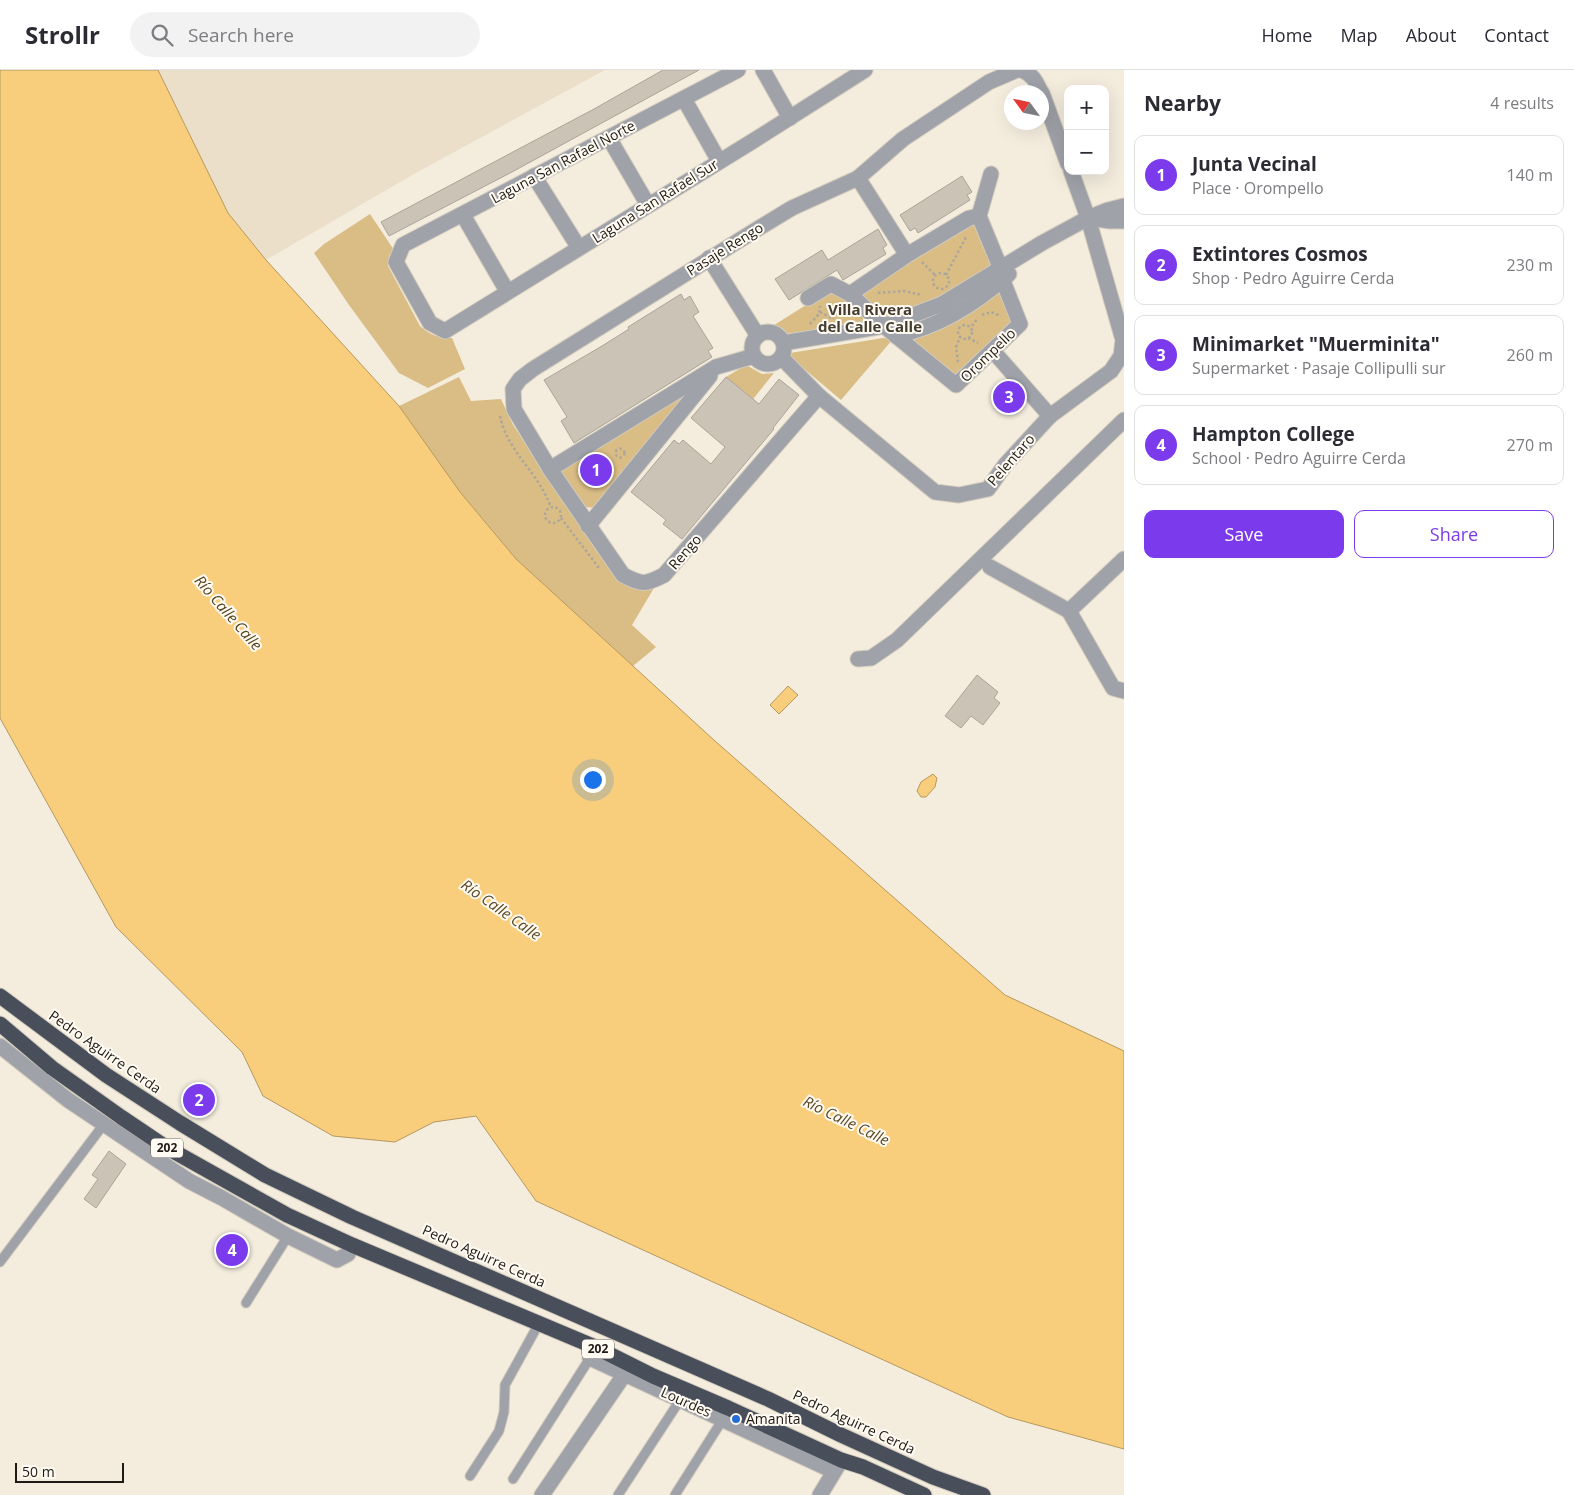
<!DOCTYPE html>
<meta charset="utf-8">
<style>
:root{--surface:#fff;--page:#f2f2f3;--text:#2b2b33;--muted:#7c7c81;--line:#e1e1e2;--accent:#7c3aed}
body{margin:0;font-family:"Open Sans",sans-serif;background:var(--page);color:var(--text)}
.controls{position:absolute;right:15px;top:15px;display:grid;overflow:hidden;border-radius:10px;box-shadow:0 5px 20px #0002}
.controls button{width:45px;height:45px;display:grid;place-items:center;padding:0;border:0;border-bottom:1px solid var(--line);background:var(--surface);color:var(--text);font:25px sans-serif}
.compass{position:absolute;left:1004px;top:15px;width:45px;height:45px;border-radius:50%;background:var(--surface);box-shadow:0 5px 20px #0002;rotate:303deg}
.scale{position:absolute;left:15px;bottom:12px;width:109px;box-sizing:border-box;padding-left:5px;border:2px solid #1d1a15;border-top:0;font-size:14px;line-height:18px;white-space:nowrap;color:#1d1a15;-webkit-text-stroke:4px #fffaf2;paint-order:stroke}
.you{position:absolute;left:592px;top:709px;width:18px;height:18px;margin:-12px;border:4px solid #fff;border-radius:50%;background:#1a73e8;box-shadow:0 0 0 8px #1a73e833}
.badge{display:grid;place-items:center;width:32px;height:32px;border-radius:50%;background:var(--accent);color:#fff;font-size:16px;font-weight:700}
.pin{position:absolute;translate:-50% -50%;border:2px solid #fff;box-shadow:0 1px 5px #0006}
.list{margin:0;padding:0;list-style:none}
h2{display:flex;justify-content:space-between;align-items:center;height:65px;margin:0;padding:0 20px;font-size:21px}
h2 small{font-size:16px;font-weight:400;color:var(--muted)}
.list li{display:grid;grid-template-columns:32px 1fr auto;gap:15px;align-items:center;box-sizing:border-box;height:80px;margin:0 10px 10px;padding:0 10px;border:1px solid var(--line);border-radius:10px}
.list b{display:block;font-size:19px;white-space:nowrap}
.list p{margin:0;font-size:16px;white-space:nowrap;color:var(--muted)}
.list em{font-size:16px;font-style:normal;color:var(--muted)}
.actions{display:flex;gap:10px;padding:15px 20px}
.actions a{flex:1;padding:11px 0;border:1px solid var(--accent);border-radius:10px;text-align:center;font-size:18px;color:var(--accent)}
.actions .main{background:var(--accent);color:#fff}
.icon{flex:none;width:28px;height:28px;fill:none;stroke:currentColor;stroke-width:2;stroke-linecap:round;stroke-linejoin:round}
.map{position:relative;flex:none;width:1124px;height:1425px;overflow:hidden}
header{display:flex;align-items:center;gap:30px;box-sizing:border-box;height:70px;padding:0 25px;background:var(--surface);border-bottom:1px solid var(--line)}
header strong{font-size:24px}
nav{display:flex;gap:28px;margin-inline-start:auto;font-size:18px}
.search{width:350px;height:45px;background:var(--page);display:flex;align-items:center;gap:12px;box-sizing:border-box;padding:0 18px;border-radius:28px;color:var(--muted);font-size:19px}
main{display:flex}
aside{flex:1;background:var(--surface)}
.map>svg:first-child{display:block}
.built{fill:#ebdfca}
.green{fill:#dabc85}
.water{fill:#f8ce7c;stroke:#b6985d}
.building{fill:#cbc4b6;stroke:#aba497}
.lines{fill:none;stroke-linecap:round;stroke-linejoin:round}
.lane-casing{stroke:#d2cbbe;stroke-width:11}
.street-casing{stroke:#d2cbbe;stroke-width:17}
.highway-casing{stroke:#d2cbbe;stroke-width:17}
.path{stroke:#aca79b;stroke-width:2.5;stroke-dasharray:2.5 2.5;stroke-linecap:butt}
.lane{stroke:#9fa2a8;stroke-width:9}
.street{stroke:#9fa2a8;stroke-width:15}
.highway{stroke:#484f5a;stroke-width:15}
.poi-dot{fill:#236dd8;stroke:#fffaf2;stroke-width:2}
.labels{text-anchor:middle;stroke-width:4;stroke-linejoin:round;paint-order:stroke}
.shield{fill:#fffaf2;stroke:#615d57;stroke-width:1}
.shield-label{font-size:12px;font-weight:bold;fill:#1d1a15}
.street-label{font-size:14px;fill:#1d1a15;stroke:#fffaf2}
.poi-label{font-size:14px;fill:#1d1a15;stroke:#fffaf2;text-anchor:start}
.neighbourhood-label{font-size:15px;font-weight:bold;fill:#413b30;stroke:#fffaf2}
.water-label{font-size:15px;font-style:italic;fill:#564521;stroke:#fffaf2}
</style>
<header>
<strong>Strollr</strong>
<div class="search"><svg class="icon" aria-label="search" viewBox="0 0 24 24"><circle cx="10" cy="10" r="6"/><path d="M15 15l6 6"/></svg>Search here</div>
<nav><a>Home</a><a>Map</a><a>About</a><a>Contact</a></nav>
</header>
<main>
<div class="map">
<svg width="1124" height="1425" viewBox="0 0 1124 1425">
<rect width="100%" height="100%" fill="#f4edde"/>
<polygon class="built" points="158,0 605,0 414,104 266,190 228,143"/>
<g class="green">
<path d="M370,144L394,180L389,186L388,196L420,256C430,265 438,268 452,268L465,299L428,318L399,303L349,235L314,183L324,174Z"/>
<polygon points="977,153 993,196 953,223 886,249 857,224 968,155"/>
<polygon points="998,217 1013,252 955,307 907,267"/>
<polygon points="830,220 835,220 863,246 863,255 786,266 771,257"/>
<polygon points="883,268 893,269 841,330 789,286 790,283"/>
<polygon points="746,295 762,304 774,303 753,329 726,307"/>
<polygon points="459,307 471,331 501,329 513,355 619,511 632,518 654,518 632,555 656,577 633,596 516,489 460,422 399,336"/>
<polygon points="678,326 682,328 682,333 596,438 586,437 561,403 562,396"/>
</g>
<g class="water">
<polygon points="0,0 158,0 228,143 266,190 399,336 460,422 516,489 715,671 1005,925 1124,981 1124,1379 1008,1347 536,1131 476,1046 434,1052 395,1072 333,1066 263,1026 242,982 116,857 0,648"/>
<polygon points="788,616 798,625 779,644 770,635"/>
<polygon points="933,704 937,708 935,717 926,727 921,727 917,721 921,712"/>
</g>
<g class="building">
<polygon points="663,0 699,0 512,102 389,166 381,152 594,39"/>
<polygon points="962,106 972,122 967,125 970,130 918,163 915,158 910,161 900,145"/>
<polygon points="878,159 887,175 883,178 886,184 843,210 837,200 789,230 775,209 822,180 828,190"/>
<polygon points="681,224 684,230 690,226 699,242 693,246 713,278 708,281 712,287 574,373 561,351 567,347 544,310 602,276 629,259 628,257"/>
<polygon points="726,307 759,334 779,309 799,325 773,358 774,359 682,469 663,454 666,450 631,422 674,370 679,374 683,370 711,394 725,377 691,348"/>
<polygon points="596,386 611,405 596,417 582,398"/>
<polygon points="977,605 998,622 994,628 1000,633 983,655 971,646 961,658 945,646"/>
<polygon points="199,1013 215,1023 199,1048 183,1037"/>
<polygon points="109,1081 126,1094 96,1138 84,1129 98,1109 92,1105"/>
</g>
<g class="lines">
<g class="lane-casing">
<g id="lane">
<polyline points="0,1192 104,1054"/>
<polyline points="246,1233 288,1166"/>
<polyline points="470,1406 499,1361 504,1342 505,1315 538,1255"/>
<polyline points="513,1409 590,1288"/>
<polyline points="618,1425 680,1330"/>
<polyline points="675,1425 723,1349"/>
</g>
</g>
<g class="street-casing">
<g id="street">
<polyline points="738,0 403,175 396,192 430,253 445,261 753,71 865,0"/>
<polyline points="763,0 790,48"/>
<path d="M1021,0C1033,4 1036,12 1041,22"/>
<polyline points="1042,23 1068,94"/>
<polyline points="684,29 719,91"/>
<polyline points="609,68 648,135"/>
<polyline points="534,106 579,178"/>
<polyline points="858,108 907,185"/>
<polyline points="463,145 507,221"/>
<polyline points="979,146 991,104"/>
<polyline points="1089,148 1110,151 1124,151"/>
<polyline points="709,188 758,266"/>
<polyline points="808,228 831,214 850,224 884,256 956,315 1020,254 1005,216 1000,197 979,146 969,148 907,185 850,224"/>
<circle cx="768" cy="278" r="16"/>
<path d="M896,266C938,257 977,233 1009,204"/>
<polyline points="783,273 884,256 942,234 1042,173 1088,148 1108,140 1124,136"/>
<polyline points="993,281 1050,346"/>
<polyline points="781,287 819,326 935,422 959,425 988,419 1005,395 1050,346 1111,301 1121,286 1123,270 1088,148 1071,101"/>
<path d="M819,326L664,505C645,515 642,515 623,505L550,399L514,339L513,319L520,309L533,299L759,158L792,138L858,108L903,69L989,12L1017,0"/>
<polyline points="550,399 716,297 754,286"/>
<polyline points="588,456 710,306"/>
<polyline points="990,497 1069,541 1113,618 1124,621"/>
<polyline points="1069,541 1124,489"/>
<polyline points="858,589 871,588 897,570 1124,350"/>
<polyline points="0,976 68,1030 189,1111 222,1128 288,1166 337,1190 348,1184 352,1175"/>
<polyline points="595,1277 590,1288 829,1399"/>
<polyline points="542,1425 624,1305"/>
<polyline points="820,1425 840,1392"/>
</g>
</g>
<g class="highway-casing">
<g id="highway">
<polyline points="0,926 106,1005 180,1053 265,1105 352,1147 768,1329 841,1365 933,1407 983,1425"/>
<polyline points="0,954 52,998 121,1047 164,1076 287,1145 352,1175 595,1277 653,1306 728,1338 841,1390 863,1397 924,1425"/>
</g>
</g>
<g class="path">
<polyline points="922,192 935,205"/>
<circle cx="941" cy="211" r="8"/>
<polyline points="946,205 966,167"/>
<polyline points="878,223 904,221 922,225"/>
<polyline points="820,242 834,249"/>
<polyline points="982,245 991,242 1001,246"/>
<polyline points="810,254 819,244 820,236"/>
<circle cx="965" cy="262" r="7"/>
<polyline points="972,256 978,248"/>
<polyline points="968,268 978,273"/>
<polyline points="958,292 956,277 960,267"/>
<path d="M500,346C505,371 522,389 536,409C542,418 547,427 551,437"/>
<circle cx="620" cy="383" r="4.5"/>
<circle cx="553" cy="445" r="8"/>
<polyline points="561,448 599,498"/>
</g>
<use href="#lane" class="lane"/>
<use href="#street" class="street"/>
<use href="#highway" class="highway"/>
</g>
<circle class="poi-dot" cx="736" cy="1349" r="5"/>
<g class="labels">
<g class="shield">
<rect x="151" y="1068.5" width="32" height="19" rx="4"/>
<rect x="582" y="1269.5" width="32" height="19" rx="4"/>
</g>
<g class="shield-label">
<text x="167" y="1082">202</text>
<text x="598" y="1283">202</text>
</g>
<g class="street-label">
<text transform="translate(563 92) rotate(-28)" y="5">Laguna San Rafael Norte</text>
<text transform="translate(655 131) rotate(-32)" y="5">Laguna San Rafael Sur</text>
<text transform="translate(725 179) rotate(-32)" y="5">Pasaje Rengo</text>
<text transform="translate(988 285) rotate(-44)" y="5">Orompello</text>
<text transform="translate(1011 390) rotate(-49)" y="5">Pelentaro</text>
<text transform="translate(685 482) rotate(-49)" y="5">Rengo</text>
<text transform="translate(105 982) rotate(35)" y="5">Pedro Aguirre Cerda</text>
<text transform="translate(484 1186) rotate(24)" y="5">Pedro Aguirre Cerda</text>
<text transform="translate(686 1332) rotate(24)" y="5">Lourdes</text>
<text transform="translate(854 1352) rotate(25)" y="5">Pedro Aguirre Cerda</text>
</g>
<g class="poi-label">
<text x="746" y="1354">Amanita</text>
</g>
<g class="neighbourhood-label">
<text x="870" y="245">Villa Rivera<tspan x="870" dy="17">del Calle Calle</tspan></text>
</g>
<g class="water-label">
<text transform="translate(228 543) rotate(49)" y="5">Río Calle Calle</text>
<text transform="translate(501 840) rotate(35)" y="5">Río Calle Calle</text>
<text transform="translate(846 1051) rotate(26)" y="5">Río Calle Calle</text>
</g>
</g>
</svg>
<div class="controls">
<button>+</button>
<button>−</button>
</div>
<svg class="compass" viewBox="-18 -18 36 36"><path d="M0-13l5 13h-10z" fill="#e53935"/><path d="M0 13l5-13h-10z" fill="#7c7c81"/></svg>
<div class="scale">50 m</div>
<div class="you"></div>
<div class="pin badge" style="left:596px;top:400px">1</div>
<div class="pin badge" style="left:199px;top:1030px">2</div>
<div class="pin badge" style="left:1009px;top:327px">3</div>
<div class="pin badge" style="left:232px;top:1180px">4</div>
</div>
<aside>
<h2>Nearby<small>4 results</small></h2>
<ul class="list">
<li><span class="badge">1</span><div><b>Junta Vecinal</b><p>Place · Orompello</p></div><em>140 m</em></li>
<li><span class="badge">2</span><div><b>Extintores Cosmos</b><p>Shop · Pedro Aguirre Cerda</p></div><em>230 m</em></li>
<li><span class="badge">3</span><div><b>Minimarket &quot;Muerminita&quot;</b><p>Supermarket · Pasaje Collipulli sur</p></div><em>260 m</em></li>
<li><span class="badge">4</span><div><b>Hampton College</b><p>School · Pedro Aguirre Cerda</p></div><em>270 m</em></li>
</ul>
<div class="actions"><a class="main">Save</a><a>Share</a></div>
</aside>
</main>
